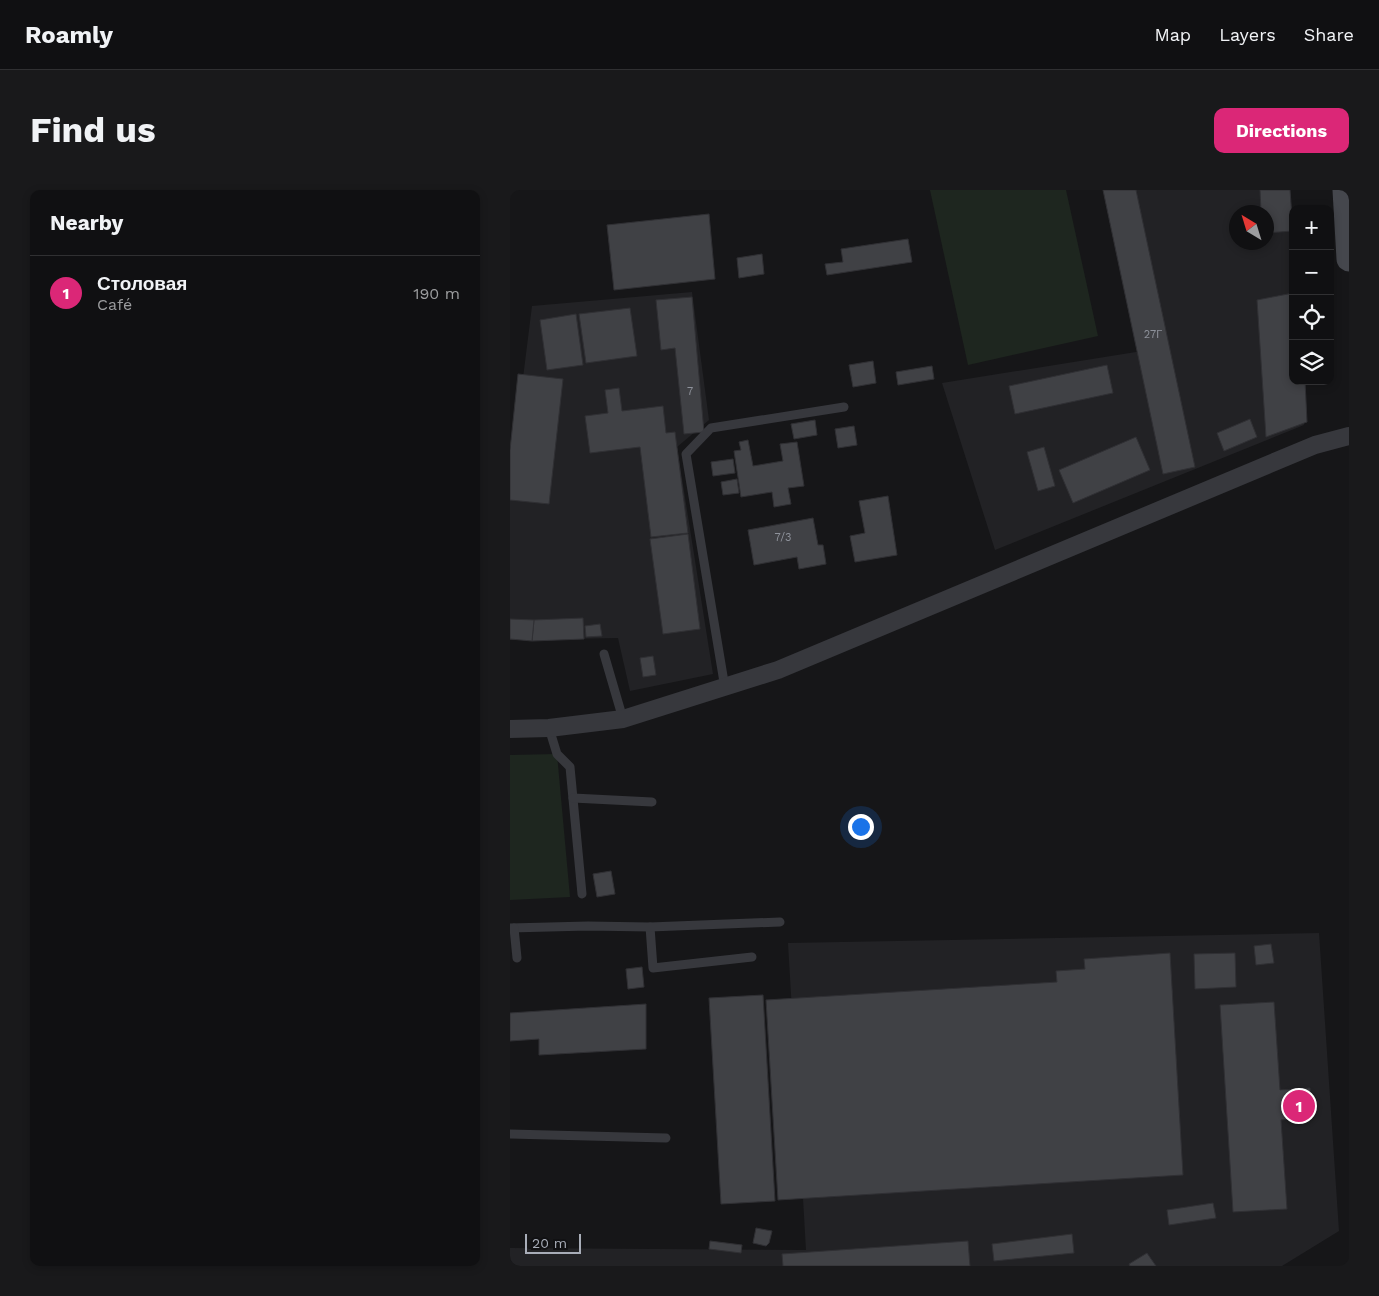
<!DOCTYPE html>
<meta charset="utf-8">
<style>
:root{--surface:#101012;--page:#19191b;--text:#f1f3f6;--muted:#9c9d9f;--line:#303032;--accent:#db2777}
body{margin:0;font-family:"Work Sans",sans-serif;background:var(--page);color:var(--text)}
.controls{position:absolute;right:15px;top:15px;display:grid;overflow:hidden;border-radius:10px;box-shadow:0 2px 8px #0003}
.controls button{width:45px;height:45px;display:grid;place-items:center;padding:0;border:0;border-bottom:1px solid var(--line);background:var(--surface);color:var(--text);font:25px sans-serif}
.compass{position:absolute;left:719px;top:15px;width:45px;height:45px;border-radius:50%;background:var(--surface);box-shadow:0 2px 8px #0003;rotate:322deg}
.scale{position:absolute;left:15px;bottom:12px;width:56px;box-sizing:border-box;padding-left:5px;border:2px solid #a8adb8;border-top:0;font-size:14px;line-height:18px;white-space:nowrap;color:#a8adb8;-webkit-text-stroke:4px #111113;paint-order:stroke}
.you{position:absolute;left:350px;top:636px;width:18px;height:18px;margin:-12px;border:4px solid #fff;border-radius:50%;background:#1a73e8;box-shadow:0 0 0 8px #1a73e833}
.badge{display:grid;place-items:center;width:32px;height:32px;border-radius:50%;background:var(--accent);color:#fff;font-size:16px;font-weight:700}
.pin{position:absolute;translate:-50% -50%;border:2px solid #fff;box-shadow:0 1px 5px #0006}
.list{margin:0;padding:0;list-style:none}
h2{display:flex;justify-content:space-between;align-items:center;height:65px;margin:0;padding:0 20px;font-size:21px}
h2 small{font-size:16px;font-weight:400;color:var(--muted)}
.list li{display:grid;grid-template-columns:32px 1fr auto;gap:15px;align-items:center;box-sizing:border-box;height:75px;padding:0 20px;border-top:1px solid var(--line)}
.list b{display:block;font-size:19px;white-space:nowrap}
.list p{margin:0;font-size:16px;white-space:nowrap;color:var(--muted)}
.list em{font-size:16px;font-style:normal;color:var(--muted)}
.icon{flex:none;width:28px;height:28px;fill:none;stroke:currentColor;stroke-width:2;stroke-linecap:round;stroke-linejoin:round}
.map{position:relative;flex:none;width:839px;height:1076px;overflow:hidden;border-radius:10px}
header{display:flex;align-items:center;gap:30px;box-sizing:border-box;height:70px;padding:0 25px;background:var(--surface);border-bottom:1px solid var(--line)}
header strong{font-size:24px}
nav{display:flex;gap:28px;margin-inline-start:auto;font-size:18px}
.intro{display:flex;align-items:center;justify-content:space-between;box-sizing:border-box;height:120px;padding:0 30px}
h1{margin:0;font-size:35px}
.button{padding:12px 22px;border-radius:10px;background:var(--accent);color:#fff;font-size:18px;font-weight:700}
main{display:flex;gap:30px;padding:0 30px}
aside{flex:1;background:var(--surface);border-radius:10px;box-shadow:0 2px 8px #0003}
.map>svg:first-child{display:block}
.built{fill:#222225;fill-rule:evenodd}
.green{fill:#1e261f}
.building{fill:#404145;stroke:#303034}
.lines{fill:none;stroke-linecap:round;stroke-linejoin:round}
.lane{stroke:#37383d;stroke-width:9}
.street{stroke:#37383d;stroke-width:18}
.secondary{stroke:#45474d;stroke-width:25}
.labels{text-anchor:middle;stroke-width:4;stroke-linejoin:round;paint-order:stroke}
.number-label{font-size:11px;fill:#8e929b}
</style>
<header>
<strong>Roamly</strong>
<nav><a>Map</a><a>Layers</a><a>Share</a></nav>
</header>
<div class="intro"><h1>Find us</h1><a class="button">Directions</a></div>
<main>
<aside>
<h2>Nearby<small></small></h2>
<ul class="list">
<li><span class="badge">1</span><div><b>Столовая</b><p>Café</p></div><em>190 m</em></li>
</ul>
</aside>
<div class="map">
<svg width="839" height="1076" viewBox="0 0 839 1076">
<rect width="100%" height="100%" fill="#161618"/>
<g class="built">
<path d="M623,0H778L783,69V191H791L794,235L485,360L432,193L657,157ZM726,22H756V52H726Z"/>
<polygon points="182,102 199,230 167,257 203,484 120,501 108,448 0,450 0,292 22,116"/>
<polygon points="809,743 829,1041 772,1076 0,1076 0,1058 296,1060 278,753"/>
</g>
<g class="green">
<polygon points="420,0 556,0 588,146 458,175"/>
<polygon points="47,564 60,707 0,710 0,565"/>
</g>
<g class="building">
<polygon points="593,0 626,0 685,277 653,284"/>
<polygon points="750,0 780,0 783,41 756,43 756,22 751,22"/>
<polygon points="199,24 205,89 104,100 97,35"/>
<polygon points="398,49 402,72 317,85 315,74 333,72 331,59"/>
<polygon points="252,64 254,84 229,88 227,68"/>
<polygon points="783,103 783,191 795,191 797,232 756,247 747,110"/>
<polygon points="182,107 194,242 174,244 165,158 151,160 146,110"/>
<polygon points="120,118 127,166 76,173 69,124"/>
<polygon points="66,124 73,175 37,180 30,130"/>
<polygon points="363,171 366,193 343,197 339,175"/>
<polygon points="597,175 603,203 505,224 499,196"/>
<polygon points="422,176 424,189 388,195 386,182"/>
<polygon points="8,184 53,189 39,314 0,310 0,260"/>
<polygon points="109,198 112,221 153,216 156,243 165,242 178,343 141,347 130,257 80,263 75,226 98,223 95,200"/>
<polygon points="740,229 747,247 714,261 707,243"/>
<polygon points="305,230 307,245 284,249 281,234"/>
<polygon points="344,236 347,255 328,258 325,239"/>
<polygon points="626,247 640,280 563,313 549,280"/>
<polygon points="238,250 243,276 273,271 270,254 287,252 294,296 278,298 281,314 264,317 262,302 231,307 224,261 231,260 229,252"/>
<polygon points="534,257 545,296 528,301 517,262"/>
<polygon points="223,269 225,283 203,286 201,272"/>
<polygon points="227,289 229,303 213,305 211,292"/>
<polygon points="378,306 387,365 345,372 340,346 355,343 349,311"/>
<polygon points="303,328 308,355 313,355 316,374 289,379 287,367 244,375 238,340"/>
<polygon points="178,344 190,439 153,444 140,349"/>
<polygon points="73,428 74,449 22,451 24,430"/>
<polygon points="0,429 24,430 22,451 0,449"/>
<polygon points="90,434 92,446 76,447 75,436"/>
<polygon points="143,466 146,485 133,487 130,468"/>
<polygon points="101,681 105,704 87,707 83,684"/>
<polygon points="761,754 764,773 746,775 744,756"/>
<polygon points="660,763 673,985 268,1010 256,810 547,792 546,781 575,779 574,769"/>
<polygon points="725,763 726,797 685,799 684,764"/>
<polygon points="132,777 134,797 118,799 116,779"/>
<polygon points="253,805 265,1011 211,1014 199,808"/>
<polygon points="764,812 770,900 800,898 802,927 771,930 777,1019 723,1022 710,815"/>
<polygon points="136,814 136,859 29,865 29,849 0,851 0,823"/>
<polygon points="703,1013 706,1028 659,1035 657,1020"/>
<polygon points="246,1038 262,1041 259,1053 256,1056 243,1053"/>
<polygon points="562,1044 564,1063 484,1071 482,1054"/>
<polygon points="200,1051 232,1055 231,1063 199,1059"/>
<polygon points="458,1051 460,1076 273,1076 272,1064"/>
<polygon points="637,1063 646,1076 620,1076 619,1074"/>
</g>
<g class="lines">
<g class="lane">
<polyline points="94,464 113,529"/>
<polyline points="215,498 176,264 201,238 334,217"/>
<polyline points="39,538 47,564 60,577 72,704"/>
<polyline points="63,608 142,612"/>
<polyline points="140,737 143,778 242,767"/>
<polyline points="0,738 78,736 140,737 270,732"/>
<polyline points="4,738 7,768"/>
<polyline points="0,944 156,948"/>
</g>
<polyline class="street" points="0,539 39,538 113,529 268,480 805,255 839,246"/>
<polyline class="secondary" points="835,0 839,69"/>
</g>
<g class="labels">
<g class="number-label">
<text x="643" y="148">27Г</text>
<text x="180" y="205">7</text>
<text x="273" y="351">7/3</text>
</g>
</g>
</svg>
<div class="controls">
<button>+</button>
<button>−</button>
<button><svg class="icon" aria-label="locate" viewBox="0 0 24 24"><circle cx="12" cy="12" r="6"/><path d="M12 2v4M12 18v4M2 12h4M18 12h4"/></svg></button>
<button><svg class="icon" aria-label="layers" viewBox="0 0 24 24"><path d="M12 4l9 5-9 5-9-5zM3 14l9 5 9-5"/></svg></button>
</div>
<svg class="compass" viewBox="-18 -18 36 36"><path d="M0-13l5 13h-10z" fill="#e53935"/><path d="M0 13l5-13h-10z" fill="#9c9d9f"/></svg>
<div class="scale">20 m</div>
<div class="you"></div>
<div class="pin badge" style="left:789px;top:916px">1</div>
</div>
</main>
